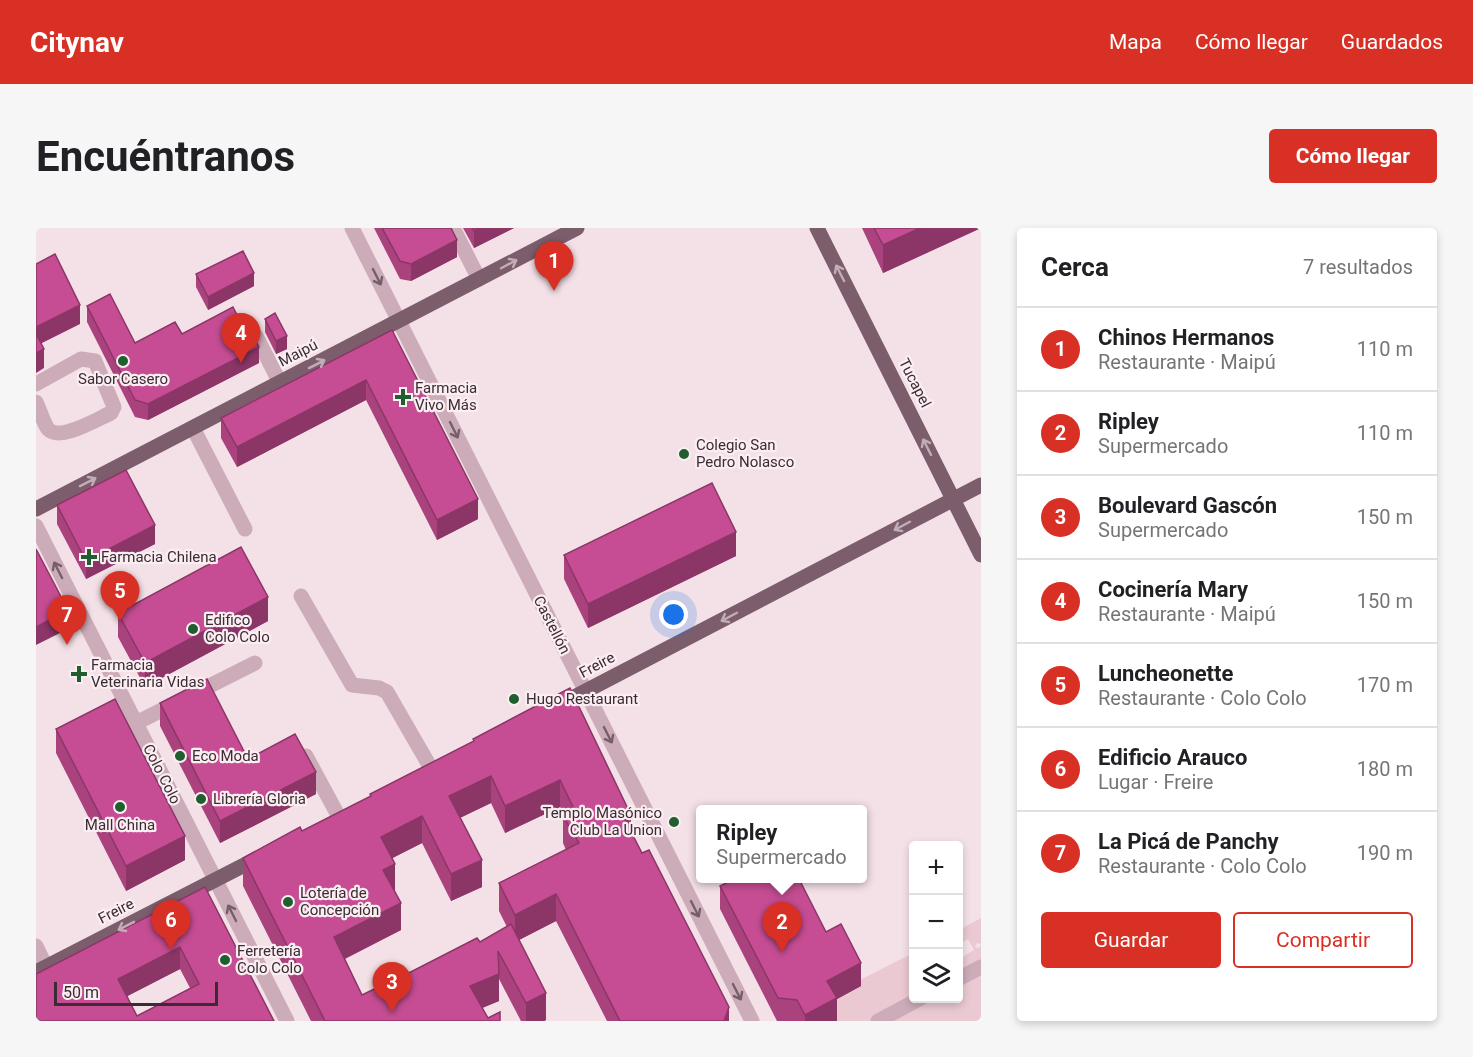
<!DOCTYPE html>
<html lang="es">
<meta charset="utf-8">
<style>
:root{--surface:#fff;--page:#f6f6f6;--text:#202124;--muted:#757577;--line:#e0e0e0;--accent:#d93025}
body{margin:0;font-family:Roboto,sans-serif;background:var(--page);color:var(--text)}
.controls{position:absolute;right:18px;bottom:18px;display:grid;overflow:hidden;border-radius:6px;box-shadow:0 3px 9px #0003}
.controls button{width:54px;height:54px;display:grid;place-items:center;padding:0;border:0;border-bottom:2px solid var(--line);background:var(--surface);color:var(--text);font:30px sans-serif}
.scale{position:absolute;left:18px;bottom:15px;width:164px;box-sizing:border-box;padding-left:6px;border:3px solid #3b2b33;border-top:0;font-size:16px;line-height:21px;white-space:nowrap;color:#3b2b33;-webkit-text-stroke:4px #fbeef2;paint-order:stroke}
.you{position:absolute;left:638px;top:387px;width:21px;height:21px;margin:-15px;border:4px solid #fff;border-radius:50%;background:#1a73e8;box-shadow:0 0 0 9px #1a73e833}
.badge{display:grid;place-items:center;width:39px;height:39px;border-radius:50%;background:var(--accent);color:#fff;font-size:20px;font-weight:700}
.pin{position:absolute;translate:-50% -50px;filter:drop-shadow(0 2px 3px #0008)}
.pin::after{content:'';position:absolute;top:32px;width:21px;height:18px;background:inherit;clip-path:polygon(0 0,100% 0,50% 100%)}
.popup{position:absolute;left:660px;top:577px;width:171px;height:78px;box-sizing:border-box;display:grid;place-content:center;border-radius:6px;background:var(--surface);filter:drop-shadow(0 2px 4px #0005);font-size:20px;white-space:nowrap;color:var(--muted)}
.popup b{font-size:22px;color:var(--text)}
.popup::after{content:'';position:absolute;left:50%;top:100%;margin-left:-12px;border:12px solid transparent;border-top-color:var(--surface)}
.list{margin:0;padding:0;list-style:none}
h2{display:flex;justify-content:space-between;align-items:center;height:78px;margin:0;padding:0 24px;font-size:26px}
h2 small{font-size:20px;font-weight:400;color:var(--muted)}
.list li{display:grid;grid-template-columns:39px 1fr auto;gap:18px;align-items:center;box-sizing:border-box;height:84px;padding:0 24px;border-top:2px solid var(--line)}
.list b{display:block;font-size:22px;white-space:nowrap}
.list p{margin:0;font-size:20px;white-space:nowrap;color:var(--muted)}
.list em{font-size:20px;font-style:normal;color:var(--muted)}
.actions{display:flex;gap:12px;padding:18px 24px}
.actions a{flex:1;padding:14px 0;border:2px solid var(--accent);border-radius:6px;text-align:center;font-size:21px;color:var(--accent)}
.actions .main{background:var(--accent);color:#fff}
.icon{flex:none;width:33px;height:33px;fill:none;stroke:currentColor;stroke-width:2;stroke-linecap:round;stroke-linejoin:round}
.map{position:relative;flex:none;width:945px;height:793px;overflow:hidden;border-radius:6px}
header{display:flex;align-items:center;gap:36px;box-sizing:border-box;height:84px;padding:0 30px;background:var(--accent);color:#fff}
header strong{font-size:28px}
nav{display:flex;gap:33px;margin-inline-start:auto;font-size:21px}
.intro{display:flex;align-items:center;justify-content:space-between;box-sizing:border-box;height:144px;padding:0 36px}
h1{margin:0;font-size:42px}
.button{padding:15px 27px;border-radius:6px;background:var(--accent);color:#fff;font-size:21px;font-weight:700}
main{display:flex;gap:36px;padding:0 36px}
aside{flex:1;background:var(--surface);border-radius:6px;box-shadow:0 3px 9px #0003}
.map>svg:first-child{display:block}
.plaza{fill:#ebc9d2}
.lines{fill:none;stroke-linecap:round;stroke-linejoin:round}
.minor{stroke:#ccacb8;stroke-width:15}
.major{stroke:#7c5d6c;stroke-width:15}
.wall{fill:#aa427e;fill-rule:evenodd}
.shaded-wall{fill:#8b3667}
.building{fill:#c64d93;stroke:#8b3667;stroke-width:1.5;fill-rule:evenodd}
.oneway{stroke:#c2adb6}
.oneway2{stroke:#755f68}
.poi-dot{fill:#205d2f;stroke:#fbeef2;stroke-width:2}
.labels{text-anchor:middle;stroke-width:4.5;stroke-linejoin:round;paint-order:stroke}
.street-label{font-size:15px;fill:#3b2b33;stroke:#fbeef2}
.poi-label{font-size:15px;fill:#3b2b33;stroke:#fbeef2;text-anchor:start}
</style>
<header>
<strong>Citynav</strong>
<nav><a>Mapa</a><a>Cómo llegar</a><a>Guardados</a></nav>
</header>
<div class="intro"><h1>Encuéntranos</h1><a class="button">Cómo llegar</a></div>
<main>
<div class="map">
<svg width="945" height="793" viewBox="0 0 945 793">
<rect width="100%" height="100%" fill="#f4e1e7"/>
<polygon class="plaza" points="945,690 945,716 941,715 939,719 943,720 945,717 945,793 760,793 825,758 822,753 877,725 878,770 922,770 923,731 938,722 932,711 923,716 923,702"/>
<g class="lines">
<g class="minor">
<polyline points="316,0 716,793"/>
<polyline points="417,0 443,51"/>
<polyline points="220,108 244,155"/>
<path d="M0,156L45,131L59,133L78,179L75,185C61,191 24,214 12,201C7,194 4,182 0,174"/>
<polyline points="157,200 209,301"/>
<polyline points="0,298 251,793"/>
<polyline points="265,368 316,457 343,460 351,464 396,542"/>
<polyline points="100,495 219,435"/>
<polyline points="270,528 303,589"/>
<polyline points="0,718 10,739"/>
<polyline points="922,751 945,739"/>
<polyline points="842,793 885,770"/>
</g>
<g class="major">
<polyline points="781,0 945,327"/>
<polyline points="0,281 541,0"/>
<polyline points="521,478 945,257"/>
<polyline points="0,744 224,629"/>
</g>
</g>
<g class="wall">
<polygon points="338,0 415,0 421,29 375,53 364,51"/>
<polygon points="427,0 478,0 438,20"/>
<polygon points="826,0 945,0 847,45"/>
<polygon points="160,46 218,58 172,82 160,59"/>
<polygon points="51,78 99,115 146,106 223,135 112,192 99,189 51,94"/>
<polygon points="229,91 251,121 240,126 229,104"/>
<polygon points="356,102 442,291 401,312 330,172 201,239 185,210 185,190"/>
<polygon points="21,277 119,316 50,351 21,296"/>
<polygon points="528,327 700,328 552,400 528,351"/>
<polygon points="82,385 232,393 109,459 82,409"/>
<path d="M534,460L595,604L693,793H571L520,693L483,712L510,792L508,793H485L463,751V773L446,780L452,790L464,793H275L207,658V630L266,603L334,569V566L437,514V511ZM455,575L469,605L524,579L528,587L527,588V615L530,622L463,655V683L471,699L444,714L326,767L309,731L365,702L359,663L356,630L386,615L415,673L446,659L424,590Z"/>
<polygon points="124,475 212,531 280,566 184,615 124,498"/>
<polygon points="20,501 149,632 90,663 20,525"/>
<polygon points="684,658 790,704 825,758 801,771 801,793 741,793 684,681"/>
<path d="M169,659L238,793H0ZM144,741L154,760L101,788L91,768Z"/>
</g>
<g class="shaded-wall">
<polygon points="444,0 478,0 438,20 438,3"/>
<polygon points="884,0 945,0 847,45 847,17"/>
<polygon points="421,12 421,29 375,53 375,36"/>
<polygon points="218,45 218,58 172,82 172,69"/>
<polygon points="44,77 44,96 0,118 0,99"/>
<polygon points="251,108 251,121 240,126 240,113"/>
<polygon points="223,119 223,135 112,192 112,176"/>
<polygon points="8,121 8,140 0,145 0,125"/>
<polygon points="330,152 330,172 201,239 201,219"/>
<polygon points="442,271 442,291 401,312 401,292"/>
<polygon points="119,297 119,316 50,351 50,333"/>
<polygon points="700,304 700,328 552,400 552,376"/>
<polygon points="232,369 232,393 109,459 109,435"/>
<polygon points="32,382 32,401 0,417 0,399"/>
<polygon points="280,544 280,566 184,615 184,593"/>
<polygon points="455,548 455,575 413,595 413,568"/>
<polygon points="524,552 524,579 469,605 469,578"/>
<polygon points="595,587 595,614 588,590"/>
<polygon points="386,588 386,615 345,636 345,609"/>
<polygon points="149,608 149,632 90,663 90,638"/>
<polygon points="446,632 446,659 415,673 415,646"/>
<polygon points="359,636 359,663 347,669 347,642"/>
<polygon points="520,666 520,693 479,714 479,687"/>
<polygon points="365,675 365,702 298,736 298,709"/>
<polygon points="144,719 144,741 82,773 82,751"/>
<polygon points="825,735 825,758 801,771 801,793 769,793 769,787 791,753"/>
<polygon points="463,746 463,773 434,785 434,758"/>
<polygon points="510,765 510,792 508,793 490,793 490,775"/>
<polygon points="693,779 693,793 688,793"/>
</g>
<g class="building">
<polygon points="346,0 415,0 421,12 375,36 364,33"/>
<polygon points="437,0 444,0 438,3"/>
<polygon points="838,0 884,0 847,17"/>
<polygon points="207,23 218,45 172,69 160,46"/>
<polygon points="19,26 44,77 0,99 0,36"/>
<polygon points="74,66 99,115 139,94 146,106 197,79 207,99 211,96 223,119 112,176 99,172 51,78"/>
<polygon points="239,85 251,108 240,113 229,91"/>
<polygon points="356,102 442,271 401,292 330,152 201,219 185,190"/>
<polygon points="0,106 8,121 0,125"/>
<polygon points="90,242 119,297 50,333 21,277"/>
<polygon points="676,255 700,304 552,376 528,327"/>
<polygon points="205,319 232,369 109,435 82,385"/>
<polygon points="0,321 32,382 0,399"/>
<polygon points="171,451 212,531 259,506 280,544 184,593 124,475"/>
<polygon points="534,460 595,587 588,590 606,625 613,622 693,779 688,793 584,793 520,666 479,687 463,655 543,615 527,588 538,581 524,552 469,578 455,548 413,568 446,632 415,646 386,588 345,609 359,636 347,642 365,675 298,709 326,767 363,749 363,750 441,710 444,714 475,696 510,765 490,775 462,723 463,746 434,758 452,790 464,784 464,793 289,793 207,630 264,599 266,603 335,568 334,566 438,513 437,511"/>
<polygon points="79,471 149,608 90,638 20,501"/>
<polygon points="698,651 763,651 790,704 805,696 825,735 791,753 801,770 769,787 761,772 742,770 684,658"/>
<path d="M169,659L238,793H0V746ZM144,719L163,756L101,788L82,751Z"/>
</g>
<defs><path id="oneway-shaft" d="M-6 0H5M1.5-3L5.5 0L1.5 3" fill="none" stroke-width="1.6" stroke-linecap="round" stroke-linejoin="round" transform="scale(1.5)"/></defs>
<g class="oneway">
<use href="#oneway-shaft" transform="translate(473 36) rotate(-28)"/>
<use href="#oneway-shaft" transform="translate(804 45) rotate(-117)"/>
<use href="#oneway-shaft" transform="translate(281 136) rotate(-27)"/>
<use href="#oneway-shaft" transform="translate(891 219) rotate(-117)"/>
<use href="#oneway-shaft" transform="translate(52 254) rotate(-27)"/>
<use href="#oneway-shaft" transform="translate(866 298) rotate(152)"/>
<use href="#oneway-shaft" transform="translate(693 389) rotate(152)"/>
<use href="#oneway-shaft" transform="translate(90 698) rotate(153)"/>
</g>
<g class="oneway2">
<use href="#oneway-shaft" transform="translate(341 49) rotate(63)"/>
<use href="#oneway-shaft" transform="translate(418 202) rotate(63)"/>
<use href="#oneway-shaft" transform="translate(22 342) rotate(-117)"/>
<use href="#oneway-shaft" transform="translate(572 507) rotate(63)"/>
<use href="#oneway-shaft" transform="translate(659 681) rotate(63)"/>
<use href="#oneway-shaft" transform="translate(196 685) rotate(-117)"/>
<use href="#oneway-shaft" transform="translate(701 764) rotate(63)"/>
</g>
<g class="poi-dot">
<circle cx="87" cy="133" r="6"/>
<path d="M364 160h6v6h6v6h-6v6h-6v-6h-6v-6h6z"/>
<circle cx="648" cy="226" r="6"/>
<path d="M50 320h6v6h6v6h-6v6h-6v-6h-6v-6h6z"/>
<circle cx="157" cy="401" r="6"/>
<path d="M40 437h6v6h6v6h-6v6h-6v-6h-6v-6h6z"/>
<circle cx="478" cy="471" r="6"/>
<circle cx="144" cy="528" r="6"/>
<circle cx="165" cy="571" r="6"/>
<circle cx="84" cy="579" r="6"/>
<circle cx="638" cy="594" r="6"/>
<circle cx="252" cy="674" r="6"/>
<circle cx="189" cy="732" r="6"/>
</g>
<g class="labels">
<g class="street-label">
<text transform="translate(262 125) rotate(-27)" y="5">Maipú</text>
<text transform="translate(879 155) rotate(63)" y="5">Tucapel</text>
<text transform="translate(516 397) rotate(63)" y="5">Castellón</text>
<text transform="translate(561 437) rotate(-28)" y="5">Freire</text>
<text transform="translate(126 546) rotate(63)" y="5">Colo Colo</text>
<text transform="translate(80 683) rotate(-27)" y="5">Freire</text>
</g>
<g class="poi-label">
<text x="87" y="156" text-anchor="middle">Sabor Casero</text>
<text x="379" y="165">Farmacia<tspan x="379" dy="17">Vivo Más</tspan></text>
<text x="660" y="222">Colegio San<tspan x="660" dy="17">Pedro Nolasco</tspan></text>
<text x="65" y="334">Farmacia Chilena</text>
<text x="169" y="397">Edifico<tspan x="169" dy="17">Colo Colo</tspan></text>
<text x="55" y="442">Farmacia<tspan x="55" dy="17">Veterinaria Vidas</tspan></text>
<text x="490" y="476">Hugo Restaurant</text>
<text x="156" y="533">Eco Moda</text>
<text x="177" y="576">Librería Gloria</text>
<text x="626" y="590" text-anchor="end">Templo Masónico<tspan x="626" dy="17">Club La Union</tspan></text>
<text x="84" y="602" text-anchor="middle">Mall China</text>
<text x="264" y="670">Lotería de<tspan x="264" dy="17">Concepción</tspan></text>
<text x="201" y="728">Ferretería<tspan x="201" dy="17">Colo Colo</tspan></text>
</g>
</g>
</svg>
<div class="controls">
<button>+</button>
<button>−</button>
<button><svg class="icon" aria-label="layers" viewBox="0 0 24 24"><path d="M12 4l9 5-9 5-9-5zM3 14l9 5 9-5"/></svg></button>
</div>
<div class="scale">50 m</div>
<div class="you"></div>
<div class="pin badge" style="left:518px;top:63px">1</div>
<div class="pin badge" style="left:746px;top:724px">2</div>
<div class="popup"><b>Ripley</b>Supermercado</div>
<div class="pin badge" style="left:356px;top:784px">3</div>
<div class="pin badge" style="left:205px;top:135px">4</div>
<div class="pin badge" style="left:84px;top:393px">5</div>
<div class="pin badge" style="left:135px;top:722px">6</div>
<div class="pin badge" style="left:31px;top:417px">7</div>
</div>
<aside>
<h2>Cerca<small>7 resultados</small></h2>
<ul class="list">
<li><span class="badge">1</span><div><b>Chinos Hermanos</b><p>Restaurante · Maipú</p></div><em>110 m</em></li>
<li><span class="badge">2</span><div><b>Ripley</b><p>Supermercado</p></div><em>110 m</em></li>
<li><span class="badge">3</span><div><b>Boulevard Gascón</b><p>Supermercado</p></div><em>150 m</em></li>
<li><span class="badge">4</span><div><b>Cocinería Mary</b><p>Restaurante · Maipú</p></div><em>150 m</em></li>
<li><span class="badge">5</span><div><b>Luncheonette</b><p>Restaurante · Colo Colo</p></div><em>170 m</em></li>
<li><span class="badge">6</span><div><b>Edificio Arauco</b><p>Lugar · Freire</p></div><em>180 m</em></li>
<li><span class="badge">7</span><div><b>La Picá de Panchy</b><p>Restaurante · Colo Colo</p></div><em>190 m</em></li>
</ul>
<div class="actions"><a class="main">Guardar</a><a>Compartir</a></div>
</aside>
</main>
